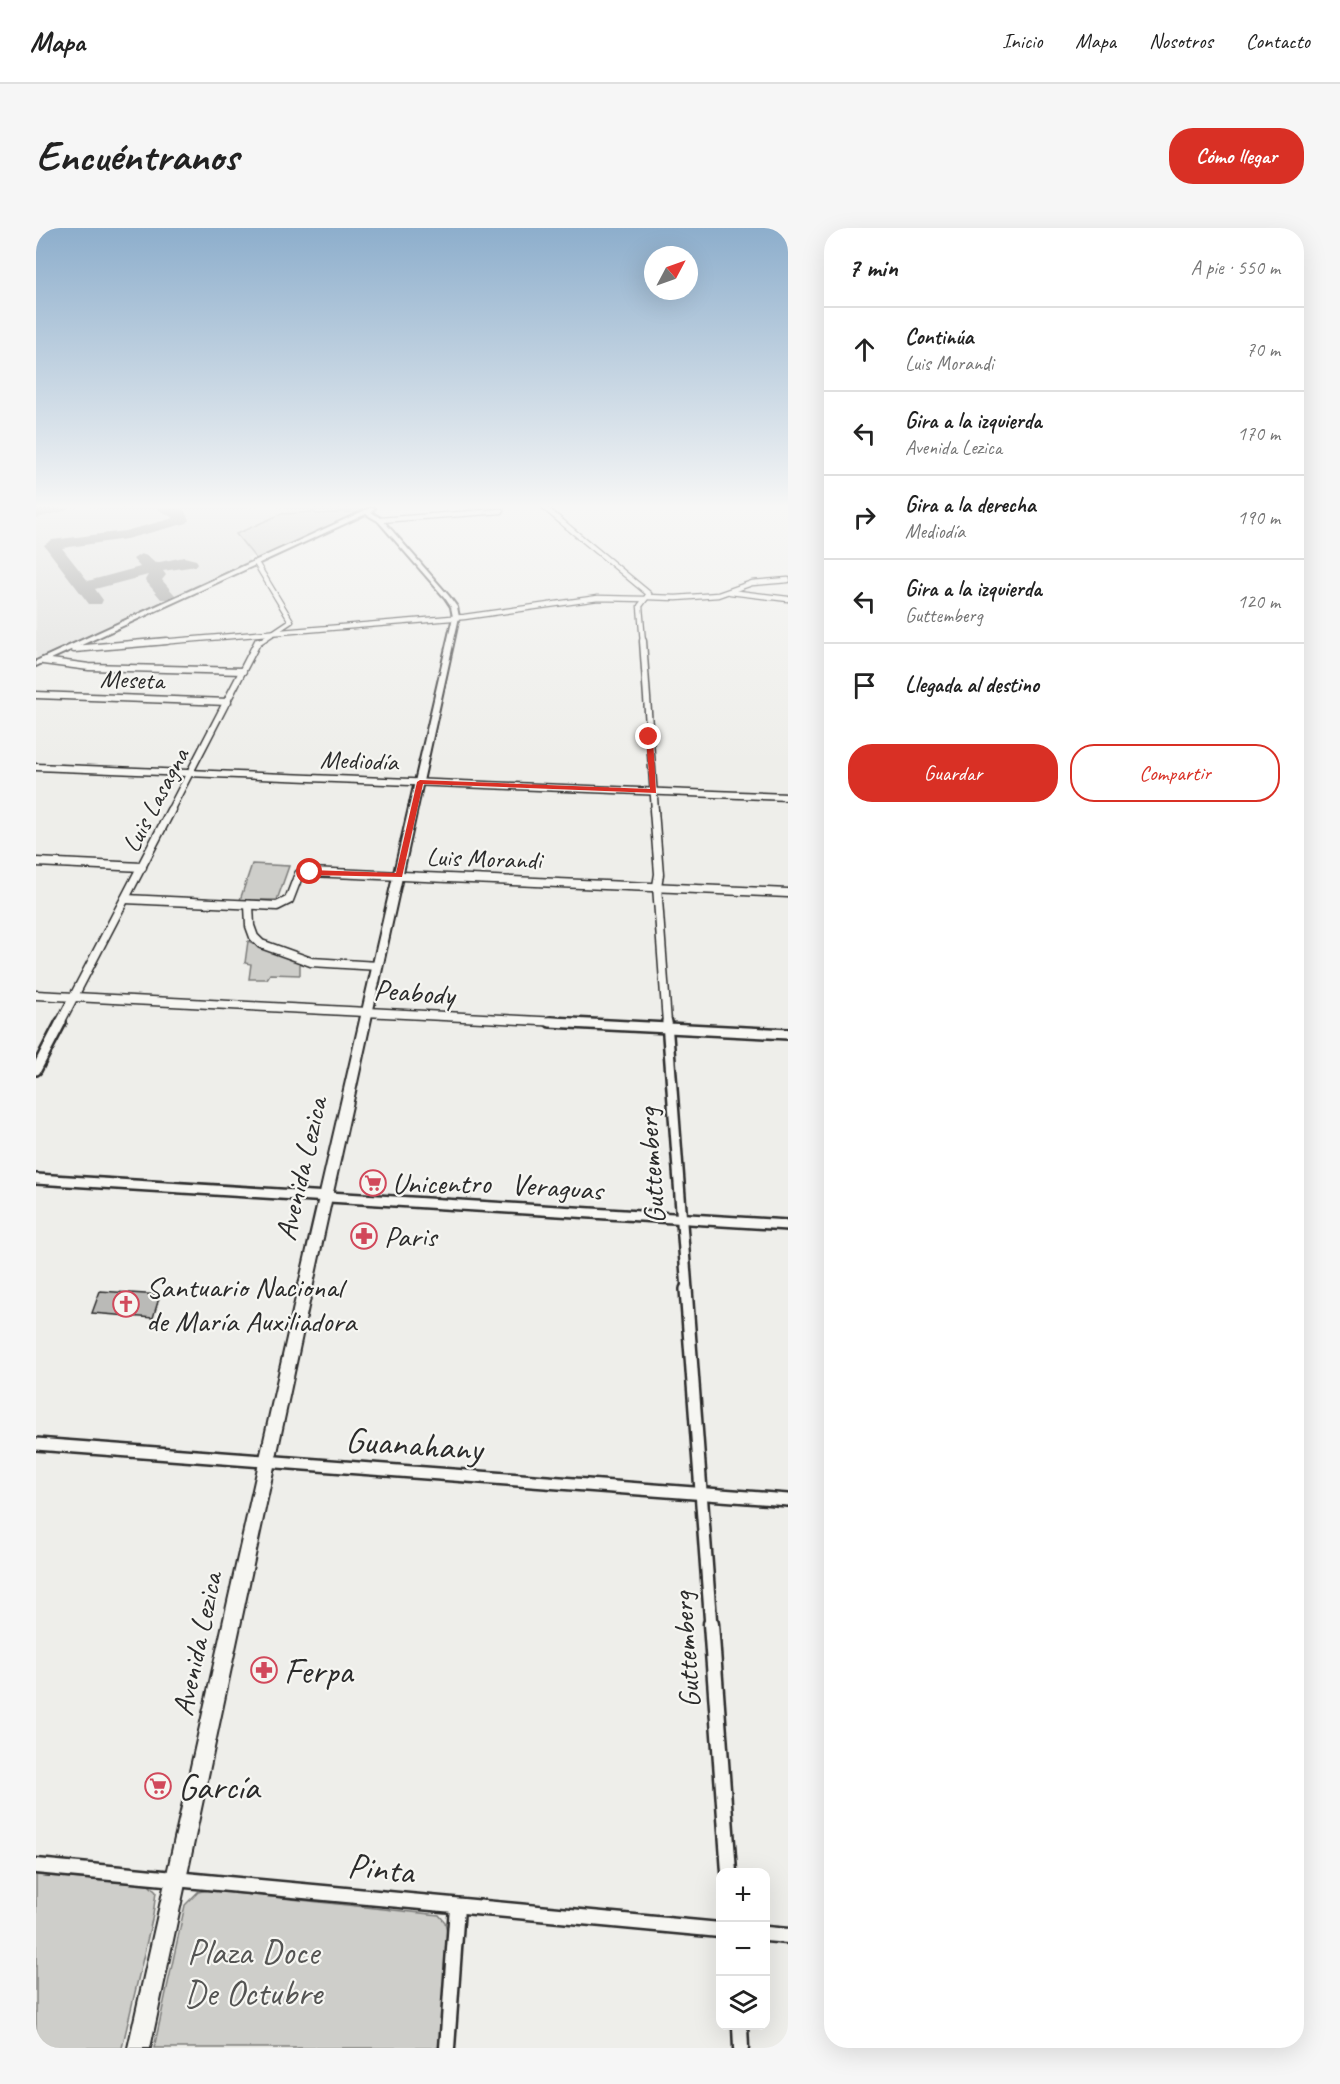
<!DOCTYPE html>
<html lang="es">
<meta charset="utf-8">
<style>
:root{--surface:#fff;--page:#f6f6f6;--text:#222;--muted:#767676;--line:#e0e0e0;--accent:#d93025}
body{margin:0;font-family:Caveat,sans-serif;background:var(--page);color:var(--text)}
.controls{position:absolute;right:18px;bottom:18px;display:grid;overflow:hidden;border-radius:12px;box-shadow:0 6px 24px #0002}
.controls button{width:54px;height:54px;display:grid;place-items:center;padding:0;border:0;border-bottom:2px solid var(--line);background:var(--surface);color:var(--text);font:30px sans-serif}
.compass{position:absolute;left:608px;top:18px;width:54px;height:54px;border-radius:50%;background:var(--surface);box-shadow:0 6px 24px #0002;rotate:49deg}
.stop{position:absolute;width:18px;height:18px;margin:-14px;border:4px solid #d93025;border-radius:50%;background:#fff}
.stop.end{background:#d93025;border-color:#fff;box-shadow:0 2px 6px #0008}
.list{margin:0;padding:0;list-style:none}
h2{display:flex;justify-content:space-between;align-items:center;height:78px;margin:0;padding:0 24px;font-size:26px}
h2 small{font-size:20px;font-weight:400;color:var(--muted)}
.list li{display:grid;grid-template-columns:39px 1fr auto;gap:18px;align-items:center;box-sizing:border-box;height:84px;padding:0 24px;border-top:2px solid var(--line)}
.list b{display:block;font-size:22px;white-space:nowrap}
.list p{margin:0;font-size:20px;white-space:nowrap;color:var(--muted)}
.list em{font-size:20px;font-style:normal;color:var(--muted)}
.actions{display:flex;gap:12px;padding:18px 24px}
.actions a{flex:1;padding:14px 0;border:2px solid var(--accent);border-radius:24px;text-align:center;font-size:21px;color:var(--accent)}
.actions .main{background:var(--accent);color:#fff}
.icon{flex:none;width:33px;height:33px;fill:none;stroke:currentColor;stroke-width:2;stroke-linecap:round;stroke-linejoin:round}
.map{position:relative;flex:none;width:752px;height:1820px;overflow:hidden;border-radius:24px}
header{display:flex;align-items:center;gap:36px;box-sizing:border-box;height:84px;padding:0 30px;background:var(--surface);border-bottom:2px solid var(--line)}
header strong{font-size:28px}
nav{display:flex;gap:33px;margin-inline-start:auto;font-size:21px}
.intro{display:flex;align-items:center;justify-content:space-between;box-sizing:border-box;height:144px;padding:0 36px}
h1{margin:0;font-size:42px}
.button{padding:15px 27px;border-radius:24px;background:var(--accent);color:#fff;font-size:21px;font-weight:700}
main{display:flex;gap:36px;padding:0 36px}
aside{flex:1;background:var(--surface);border-radius:24px;box-shadow:0 6px 24px #0002}
.map>svg:first-child{display:block}
.built{fill:#dededb}
.green{fill:#cececa;stroke:#7c7c7a;stroke-width:1.5}
.lines{fill:none;stroke-linecap:round;stroke-linejoin:round}
.taxiway{fill:#8c8c8a;fill-rule:evenodd}
.building{fill:#babab7;stroke:#2b2b2b;stroke-width:1.5}
.street-far5-casing{stroke:#2b2b2b;stroke-width:7}
.street-far4-casing{stroke:#2b2b2b;stroke-width:9}
.street-far3-casing{stroke:#2b2b2b;stroke-width:11}
.street-far2-casing{stroke:#2b2b2b;stroke-width:14}
.street-far1-casing{stroke:#2b2b2b;stroke-width:16}
.street-casing{stroke:#2b2b2b;stroke-width:19}
.secondary-casing{stroke:#2b2b2b;stroke-width:4}
.street-far5{stroke:#f6f6f2;stroke-width:4.5}
.street-far4{stroke:#f6f6f2;stroke-width:6}
.street-far3{stroke:#f6f6f2;stroke-width:8}
.street-far2{stroke:#f6f6f2;stroke-width:9}
.street-far1{stroke:#f6f6f2;stroke-width:11}
.street{stroke:#f6f6f2;stroke-width:14}
.secondary{fill:#f6f6f2;fill-rule:evenodd}
.route{fill:#d93025}
.labels{text-anchor:middle;stroke-width:4.5;stroke-linejoin:round;paint-order:stroke}
.far-street-label{font-size:26px;fill:#2b2b2b;stroke:#f6f6f2}
.street-label{font-size:30px;fill:#2b2b2b;stroke:#f6f6f2}
.poi-label{font-size:30px;fill:#2b2b2b;stroke:#f6f6f2;text-anchor:start}
.near-street-label{font-size:36px;fill:#2b2b2b;stroke:#f6f6f2}
.near-poi-label{font-size:36px;fill:#2b2b2b;stroke:#f6f6f2;text-anchor:start}
.near-park-label{font-size:36px;fill:#545453;stroke:#f6f6f2}
</style>
<header>
<strong>Mapa</strong>
<nav><a>Inicio</a><a>Mapa</a><a>Nosotros</a><a>Contacto</a></nav>
</header>
<div class="intro"><h1>Encuéntranos</h1><a class="button">Cómo llegar</a></div>
<main>
<div class="map">
<svg width="752" height="1820" viewBox="0 0 752 1820">
<rect width="100%" height="100%" fill="#eeeeea"/>
<filter id="ink" filterUnits="userSpaceOnUse"><feTurbulence type="fractalNoise" baseFrequency=".0167" numOctaves="2"/><feDisplacementMap in="SourceGraphic" scale="12" xChannelSelector="R" yChannelSelector="G"/><feConvolveMatrix kernelMatrix="1 2 1 2 8 2 1 2 1" color-interpolation-filters="sRGB"/></filter>
<g filter="url(#ink)">
<polygon class="built" points="0,280 322,280 319,284 220,328 211,329 215,335 9,430 0,429"/>
<g class="green">
<polygon points="278,284 280,286 302,285 302,284 324,284 221,332 200,306 245,286"/>
<polygon points="216,636 253,638 241,672 204,672"/>
<polygon points="212,713 264,734 264,747 234,746 231,751 213,751 215,736 209,735"/>
<polygon points="0,1647 105,1656 113,1657 120,1664 117,1687 86,1820 0,1820"/>
<polygon points="172,1662 403,1687 409,1694 412,1709 403,1820 118,1820 149,1677 162,1664"/>
</g>
<g class="lines">
<g class="taxiway">
<polygon points="6,280 31,280 29,283 0,290 0,282"/>
<polygon points="120,280 141,280 149,283 153,292 151,295 90,311 26,320 52,353 104,339 97,331 105,326 111,328 119,335 148,329 160,332 162,335 160,338 127,343 130,347 126,352 139,367 137,371 125,371 109,352 112,347 59,361 67,372 65,376 53,376 8,317 16,312 89,303 138,290"/>
</g>
</g>
<polygon class="building" points="64,1063 124,1067 117,1090 56,1085"/>
<g class="lines">
<g class="street-far5-casing">
<g id="street-far5">
<polyline points="509,280 613,366 604,378 607,415"/>
<polyline points="344,292 465,283"/>
<polyline points="220,335 255,393 222,415"/>
<polyline points="694,364 752,371"/>
<polyline points="611,369 640,370 682,367 716,355 752,352"/>
<polyline points="112,415 428,389 562,370 608,371"/>
</g>
</g>
<g class="street-far4-casing">
<g id="street-far4">
<polyline points="607,413 619,583"/>
<polyline points="38,421 131,413"/>
<polyline points="7,433 53,439 207,443"/>
<polyline points="0,467 192,474"/>
<polyline points="0,539 752,569"/>
<polyline points="134,583 222,413"/>
</g>
</g>
<g class="street-far3-casing">
<g id="street-far3">
<polyline points="618,582 623,646 621,658 631,795"/>
<polyline points="0,634 106,639"/>
<polyline points="89,671 241,678 253,672 263,646 274,644 752,665"/>
<polyline points="213,677 214,698 218,709 225,716 275,734 342,738"/>
<polyline points="0,767 543,795"/>
<polyline points="24,795 135,582"/>
</g>
</g>
<g class="street-far2-casing">
<g id="street-far2">
<polyline points="514,794 752,806"/>
<polyline points="631,794 651,1062"/>
<polyline points="0,842 25,794"/>
<polyline points="0,951 752,997"/>
</g>
</g>
<g class="street-far1-casing">
<g id="street-far1">
<polyline points="650,1061 675,1398"/>
<polyline points="0,1216 752,1272"/>
</g>
</g>
<g class="street-casing">
<g id="street">
<polyline points="675,1396 693,1644"/>
<polyline points="0,1638 684,1702"/>
<polyline points="730,1706 752,1708"/>
<polyline points="704,1798 705,1820"/>
<polyline points="411,1820 421,1679"/>
</g>
</g>
<g class="secondary-casing">
<polygon id="secondary" points="334,280 339,280 335,284 346,291 413,368 421,379 423,389 275,1065 114,1820 92,1820 261,1065 417,389 415,379 409,370 342,293 330,286 2,437 0,438 0,433"/>
</g>
<use href="#street-far5" class="street-far5"/>
<use href="#street-far4" class="street-far4"/>
<use href="#street-far3" class="street-far3"/>
<use href="#street-far2" class="street-far2"/>
<use href="#street-far1" class="street-far1"/>
<use href="#street" class="street"/>
<use href="#secondary" class="secondary"/>
</g>
</g>
<linearGradient id="sky" x2="0" y2="1"><stop stop-color="#8daecc"/><stop offset="0.52" stop-color="#f7f7f6"/><stop offset="1" stop-color="#f7f7f6" stop-opacity="0"/></linearGradient>
<rect width="752" height="535" fill="url(#sky)"/>
<polygon class="route" points="613,507 617,509 620,565 387,556 366,649 274,647 271,644 274,642 360,645 381,554 384,552 614,561 610,509"/>
<defs>
<g id="supermarket-ring" transform="scale(1.35)"><circle r="9.5" fill="#f6f6f2" stroke="#d1495b" stroke-width="1.5"/><path d="M-6-5.5h2.5l.6 2H6L4.5 2H-2.5L-4.4-4H-6ZM-1.5 3.2a1.3 1.3 0 1 0 .1 0ZM3 3.2a1.3 1.3 0 1 0 .1 0Z" fill="#d1495b"/></g>
<g id="pharmacy-ring" transform="scale(1.35)"><circle r="9.5" fill="#f6f6f2" stroke="#d1495b" stroke-width="1.5"/><path d="M-2-6h4v4h4v4h-4v4h-4v-4h-4v-4h4Z" fill="#d1495b"/></g>
<g id="church-ring" transform="scale(1.35)"><circle r="9.5" fill="#f6f6f2" stroke="#d1495b" stroke-width="1.5"/><path d="M-1.2-6h2.4v3.5h3.3v2.4h-3.3V6h-2.4V-.1h-3.3v-2.4h3.3Z" fill="#d1495b"/></g>
</defs>
<g fill-rule="evenodd">
<use href="#supermarket-ring" x="337" y="955"/>
<use href="#pharmacy-ring" x="328" y="1008"/>
<use href="#church-ring" x="90" y="1076"/>
<use href="#pharmacy-ring" x="228" y="1442"/>
<use href="#supermarket-ring" x="122" y="1558"/>
</g>
<g class="labels">
<g class="far-street-label">
<text transform="translate(96 451) rotate(2)" y="9">Meseta</text>
<text transform="translate(323 532) rotate(2)" y="9">Mediodía</text>
<text transform="translate(119 572) rotate(-62)" y="9">Luis Lasagna</text>
<text transform="translate(448 630) rotate(2)" y="9">Luis Morandi</text>
</g>
<g class="street-label">
<text transform="translate(378 764) rotate(4)" y="10">Peabody</text>
<text transform="translate(615 938) rotate(-94)" y="10">Guttemberg</text>
<text transform="translate(265 941) rotate(-77)" y="10">Avenida Lezica</text>
<text transform="translate(521 959) rotate(4)" y="10">Veraguas</text>
<text transform="translate(161 1416) rotate(-78)" y="10">Avenida Lezica</text>
<text transform="translate(650 1422) rotate(-94)" y="10">Guttemberg</text>
</g>
<g class="poi-label">
<text x="356" y="965">Unicentro</text>
<text x="348" y="1018">Paris</text>
<text x="110" y="1069">Santuario Nacional<tspan x="110" dy="34">de María Auxiliadora</tspan></text>
</g>
<g class="near-street-label">
<text transform="translate(378 1215) rotate(4)" y="13">Guanahany</text>
<text transform="translate(345 1639) rotate(6)" y="13">Pinta</text>
</g>
<g class="near-poi-label">
<text x="248" y="1455">Ferpa</text>
<text x="142" y="1571">García</text>
</g>
<g class="near-park-label">
<text x="217" y="1736">Plaza Doce<tspan x="217" dy="41">De Octubre</tspan></text>
</g>
</g>
</svg>
<div class="controls">
<button>+</button>
<button>−</button>
<button><svg class="icon" aria-label="layers" viewBox="0 0 24 24"><path d="M12 4l9 5-9 5-9-5zM3 14l9 5 9-5"/></svg></button>
</div>
<svg class="compass" viewBox="-18 -18 36 36"><path d="M0-13l5 13h-10z" fill="#e53935"/><path d="M0 13l5-13h-10z" fill="#767676"/></svg>
<div class="stop" style="left:274px;top:644px"></div>
<div class="stop end" style="left:613px;top:509px"></div>
</div>
<aside>
<h2>7 min<small>A pie · 550 m</small></h2>
<ul class="list">
<li><svg class="icon" aria-label="ahead" viewBox="0 0 24 24"><path d="M12 20V5M6 11l6-6 6 6"/></svg><div><b>Continúa</b><p>Luis Morandi</p></div><em>70 m</em></li>
<li><svg class="icon" aria-label="left" viewBox="0 0 24 24"><path d="M17 20v-9H6M10 6l-5 5 5 5"/></svg><div><b>Gira a la izquierda</b><p>Avenida Lezica</p></div><em>170 m</em></li>
<li><svg class="icon" aria-label="right" viewBox="0 0 24 24"><path d="M7 20v-9h11M14 6l5 5-5 5"/></svg><div><b>Gira a la derecha</b><p>Mediodía</p></div><em>190 m</em></li>
<li><svg class="icon" aria-label="left" viewBox="0 0 24 24"><path d="M17 20v-9H6M10 6l-5 5 5 5"/></svg><div><b>Gira a la izquierda</b><p>Guttemberg</p></div><em>120 m</em></li>
<li><svg class="icon" aria-label="arrive" viewBox="0 0 24 24"><path d="M6 21V4h12l-3 4 3 4H6"/></svg><div><b>Llegada al destino</b></div></li>
</ul>
<div class="actions"><a class="main">Guardar</a><a>Compartir</a></div>
</aside>
</main>
